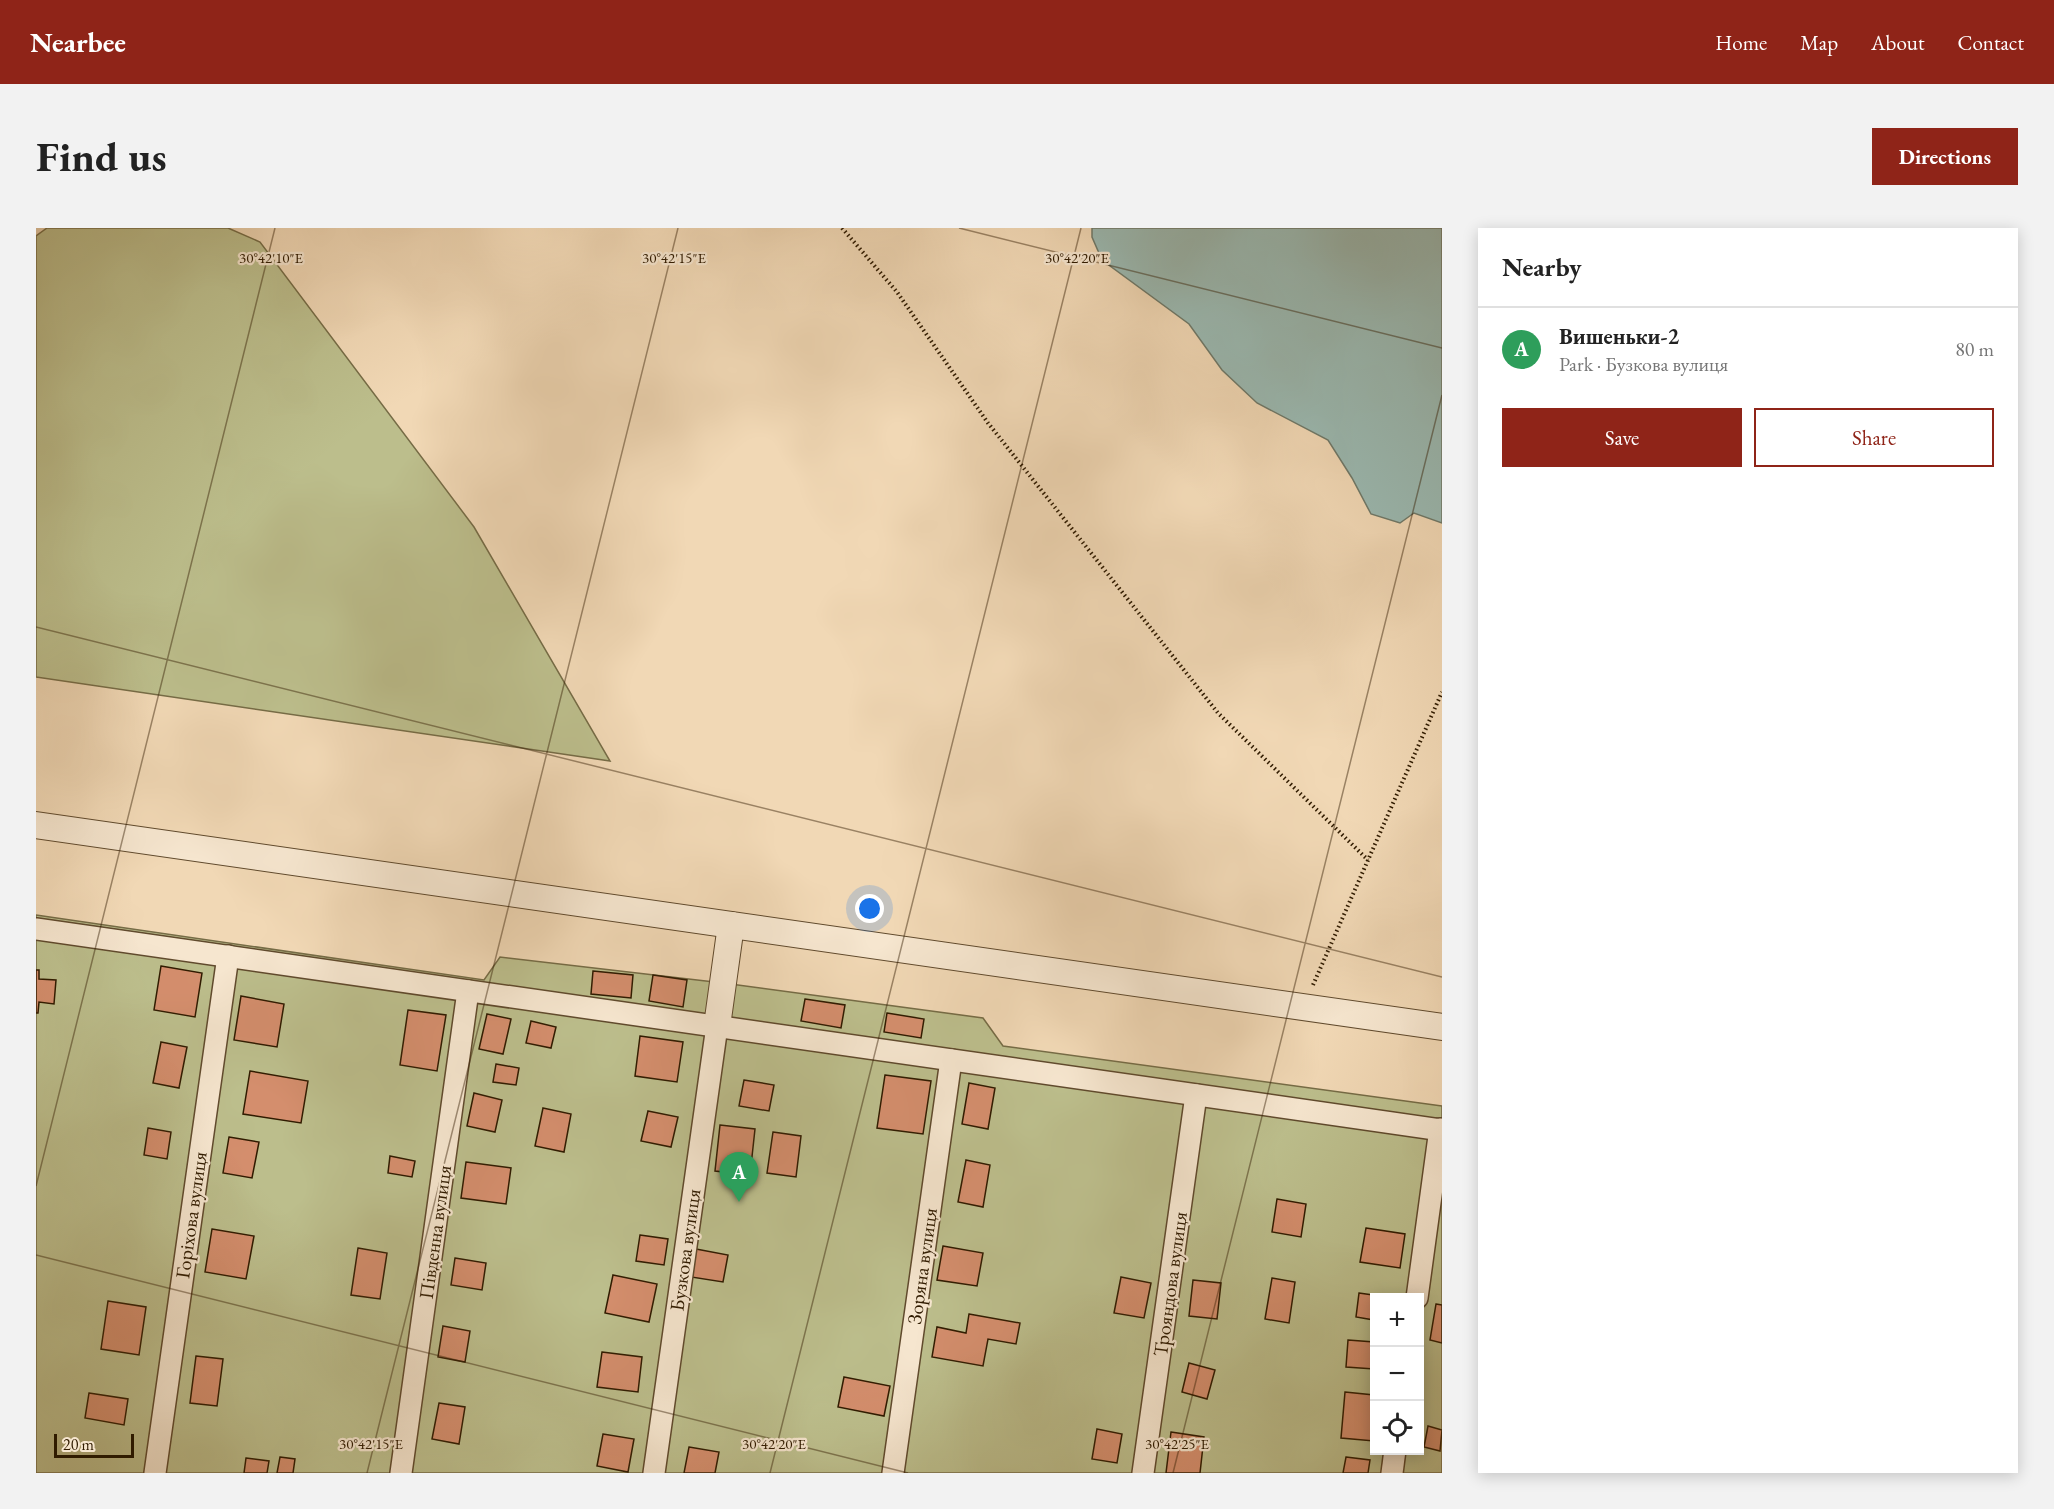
<!DOCTYPE html>
<meta charset="utf-8">
<style>
:root{--surface:#fff;--page:#f2f2f2;--text:#222;--muted:#767676;--line:#e0e0e0;--accent:#8f2418}
body{margin:0;font-family:"EB Garamond",serif;background:var(--page);color:var(--text)}
.controls{position:absolute;right:18px;bottom:18px;display:grid;overflow:hidden;border-radius:0px;box-shadow:0 3px 15px #0003}
.controls button{width:54px;height:54px;display:grid;place-items:center;padding:0;border:0;border-bottom:2px solid var(--line);background:var(--surface);color:var(--text);font:30px sans-serif}
.scale{position:absolute;left:18px;bottom:15px;width:80px;box-sizing:border-box;padding-left:6px;border:3px solid #301b00;border-top:0;font-size:16px;line-height:21px;white-space:nowrap;color:#301b00;-webkit-text-stroke:4px #f6e6cf;paint-order:stroke}
.you{position:absolute;left:834px;top:681px;width:21px;height:21px;margin:-15px;border:4px solid #fff;border-radius:50%;background:#1a73e8;box-shadow:0 0 0 9px #1a73e833}
.badge{display:grid;place-items:center;width:39px;height:39px;border-radius:50%;background:var(--accent);color:#fff;font-size:20px;font-weight:700}
.pin{position:absolute;translate:-50% -50px;filter:drop-shadow(0 2px 3px #0008)}
.pin::after{content:'';position:absolute;top:32px;width:21px;height:18px;background:inherit;clip-path:polygon(0 0,100% 0,50% 100%)}
.list{margin:0;padding:0;list-style:none}
h2{display:flex;justify-content:space-between;align-items:center;height:78px;margin:0;padding:0 24px;font-size:26px}
h2 small{font-size:20px;font-weight:400;color:var(--muted)}
.list li{display:grid;grid-template-columns:39px 1fr auto;gap:18px;align-items:center;box-sizing:border-box;height:84px;padding:0 24px;border-top:2px solid var(--line)}
.list b{display:block;font-size:22px;white-space:nowrap}
.list p{margin:0;font-size:20px;white-space:nowrap;color:var(--muted)}
.list em{font-size:20px;font-style:normal;color:var(--muted)}
.actions{display:flex;gap:12px;padding:18px 24px}
.actions a{flex:1;padding:14px 0;border:2px solid var(--accent);border-radius:0px;text-align:center;font-size:21px;color:var(--accent)}
.actions .main{background:var(--accent);color:#fff}
.icon{flex:none;width:33px;height:33px;fill:none;stroke:currentColor;stroke-width:2;stroke-linecap:round;stroke-linejoin:round}
.map{position:relative;flex:none;width:1406px;height:1245px;overflow:hidden;border-radius:0px}
header{display:flex;align-items:center;gap:36px;box-sizing:border-box;height:84px;padding:0 30px;background:var(--accent);color:#fff}
header strong{font-size:28px}
nav{display:flex;gap:33px;margin-inline-start:auto;font-size:21px}
.intro{display:flex;align-items:center;justify-content:space-between;box-sizing:border-box;height:144px;padding:0 36px}
h1{margin:0;font-size:42px}
.button{padding:15px 27px;border-radius:0px;background:var(--accent);color:#fff;font-size:21px;font-weight:700}
main{display:flex;gap:36px;padding:0 36px}
aside{flex:1;background:var(--surface);border-radius:0px;box-shadow:0 3px 15px #0003}
.map>svg:first-child{display:block}
.green{fill:#bcbe8c;stroke:#766c46;stroke-width:1.5;fill-rule:evenodd}
.water{fill:#9bb9b1;stroke:#707a6a;stroke-width:1.5}
.building{fill:#d48e6d;stroke:#301b00;stroke-width:1.5}
.lines{fill:none;stroke-linecap:round;stroke-linejoin:round}
.minor-casing{stroke:#604a2d;stroke-width:24}
.tertiary-casing{stroke:#604a2d;stroke-width:28}
.path{stroke:#301b00;stroke-width:4;stroke-dasharray:1.5 3;stroke-linecap:butt}
.minor{stroke:#f6e6cf;stroke-width:21}
.tertiary{stroke:#f6e6cf;stroke-width:26}
.ticks{fill:none;stroke:#301b00;stroke-width:1.5;stroke-opacity:0.45}
.labels{text-anchor:middle;stroke-width:4.5;stroke-linejoin:round;paint-order:stroke}
.street-label{font-size:20px;fill:#301b00;stroke:#f6e6cf}
.ticks-label{font-size:15px;text-anchor:middle;fill:#301b00;stroke:#f6e6cf;stroke-width:4.5;stroke-linejoin:round;paint-order:stroke}
</style>
<header>
<strong>Nearbee</strong>
<nav><a>Home</a><a>Map</a><a>About</a><a>Contact</a></nav>
</header>
<div class="intro"><h1>Find us</h1><a class="button">Directions</a></div>
<main>
<div class="map">
<svg width="1406" height="1245" viewBox="0 0 1406 1245">
<rect width="100%" height="100%" fill="#f1d8b5"/>
<filter id="stains"><feTurbulence type="fractalNoise" baseFrequency=".00333" numOctaves="4"/><feColorMatrix values="0 0 0 0 .2 0 0 0 0 .09 0 0 0 0 .02 0 0 0 .5 -.17"/></filter>
<radialGradient id="worn" r=".72"><stop offset=".6" stop-color="#630" stop-opacity="0"/><stop offset="1" stop-color="#630" stop-opacity=".3"/></radialGradient>
<g class="green">
<polygon points="11,0 192,0 224,14 438,299 574,533 0,449 0,8"/>
<path d="M0,687L448,752L464,729L687,755L947,790L967,818L1406,878V1245H0ZM1338,1070H1384V1222H1338Z"/>
</g>
<polygon class="water" points="1056,0 1406,0 1406,295 1378,285 1364,295 1335,286 1316,250 1292,212 1221,175 1186,142 1153,96 1066,32 1056,9"/>
<g class="building">
<polygon points="125,738 166,745 159,789 118,782"/>
<polygon points="0,742 3,742 3,751 20,752 18,776 3,774 2,785 0,785"/>
<polygon points="557,743 597,747 595,770 555,766"/>
<polygon points="617,747 651,752 647,779 613,773"/>
<polygon points="205,768 248,776 241,819 198,812"/>
<polygon points="769,771 809,777 805,800 765,793"/>
<polygon points="372,782 410,787 401,843 364,837"/>
<polygon points="851,785 888,791 885,810 848,804"/>
<polygon points="451,786 475,791 467,826 443,821"/>
<polygon points="495,793 520,799 515,820 490,815"/>
<polygon points="604,808 647,814 641,854 599,848"/>
<polygon points="125,814 151,819 143,860 117,855"/>
<polygon points="460,836 483,840 480,857 457,854"/>
<polygon points="214,843 272,853 265,895 207,886"/>
<polygon points="849,847 895,853 887,906 841,900"/>
<polygon points="708,852 738,857 733,883 703,878"/>
<polygon points="933,855 959,860 952,901 926,896"/>
<polygon points="438,865 466,872 459,904 431,898"/>
<polygon points="507,880 535,886 528,924 499,918"/>
<polygon points="612,883 642,889 635,919 605,913"/>
<polygon points="684,897 719,901 714,947 679,943"/>
<polygon points="112,900 135,904 131,931 108,927"/>
<polygon points="737,904 765,908 760,949 731,945"/>
<polygon points="193,909 223,914 216,950 187,945"/>
<polygon points="354,928 379,933 376,949 352,945"/>
<polygon points="930,932 954,937 947,979 922,974"/>
<polygon points="430,934 475,940 470,976 425,970"/>
<polygon points="1241,971 1270,976 1265,1009 1236,1004"/>
<polygon points="1330,1000 1369,1006 1364,1040 1324,1034"/>
<polygon points="176,1001 218,1008 210,1051 169,1044"/>
<polygon points="604,1007 632,1011 628,1037 600,1033"/>
<polygon points="907,1018 947,1025 941,1058 901,1052"/>
<polygon points="322,1020 351,1025 344,1071 315,1067"/>
<polygon points="660,1021 692,1027 687,1054 655,1049"/>
<polygon points="419,1030 450,1035 446,1062 415,1057"/>
<polygon points="577,1047 621,1056 613,1094 569,1085"/>
<polygon points="1085,1049 1115,1055 1108,1090 1078,1085"/>
<polygon points="1236,1050 1259,1054 1253,1095 1229,1091"/>
<polygon points="1157,1052 1185,1055 1181,1091 1153,1088"/>
<polygon points="1323,1065 1351,1069 1338,1070 1338,1092 1320,1089"/>
<polygon points="72,1073 110,1079 103,1127 65,1121"/>
<polygon points="1400,1076 1406,1077 1406,1115 1394,1112"/>
<polygon points="933,1086 984,1095 980,1116 952,1111 947,1138 896,1129 901,1099 930,1105"/>
<polygon points="407,1098 434,1103 429,1134 402,1129"/>
<polygon points="1312,1112 1338,1114 1338,1141 1310,1139"/>
<polygon points="566,1124 606,1129 602,1164 561,1159"/>
<polygon points="160,1128 187,1131 181,1178 154,1175"/>
<polygon points="1153,1135 1179,1142 1171,1171 1146,1164"/>
<polygon points="808,1149 854,1158 848,1188 802,1179"/>
<polygon points="1309,1164 1338,1167 1338,1213 1305,1210"/>
<polygon points="53,1165 92,1171 88,1197 49,1190"/>
<polygon points="403,1175 429,1179 423,1216 396,1211"/>
<polygon points="1392,1198 1406,1202 1404,1223 1388,1219"/>
<polygon points="1061,1201 1086,1206 1081,1235 1056,1231"/>
<polygon points="1135,1204 1168,1209 1164,1245 1130,1245"/>
<polygon points="567,1206 598,1211 592,1244 561,1238"/>
<polygon points="653,1219 683,1224 679,1245 648,1245"/>
<polygon points="244,1229 259,1231 257,1245 241,1245"/>
<polygon points="1310,1229 1334,1232 1332,1245 1307,1245"/>
<polygon points="210,1230 233,1233 231,1245 208,1245"/>
</g>
<g class="lines">
<g class="minor-casing">
<g id="minor">
<polyline points="0,701 1406,902"/>
<polyline points="1381,1070 1404,901"/>
<polyline points="119,1245 192,728"/>
<polyline points="365,1245 432,763"/>
<polyline points="618,1245 681,798"/>
<polyline points="857,1245 915,832"/>
<polyline points="1107,1245 1160,867"/>
<polyline points="1356,1245 1359,1222"/>
</g>
</g>
<g class="tertiary-casing">
<g id="tertiary">
<polyline points="0,597 1406,799"/>
<polyline points="681,798 695,697"/>
</g>
</g>
<g class="path">
<polyline points="806,0 861,64 952,195 1182,485 1332,632"/>
<polyline points="1277,757 1406,464"/>
</g>
<use href="#minor" class="minor"/>
<use href="#tertiary" class="tertiary"/>
</g>
<path class="ticks" d="M923,0L1406,120M0,399L1406,749M0,958L239,0M0,1027L872,1245M331,1245L642,0M734,1245L1045,0M1137,1245L1406,167"/>
<g class="labels">
<g class="street-label">
<text transform="translate(155 987) rotate(-82)" y="7">Горіхова вулиця</text>
<text transform="translate(399 1004) rotate(-82)" y="7">Південна вулиця</text>
<text transform="translate(649 1022) rotate(-82)" y="7">Бузкова вулиця</text>
<text transform="translate(886 1038) rotate(-82)" y="7">Зоряна вулиця</text>
<text transform="translate(1134 1056) rotate(-82)" y="7">Трояндова вулиця</text>
</g>
</g>
<g class="ticks-label">
<text x="235" y="35">30°42'10"E</text>
<text x="638" y="35">30°42'15"E</text>
<text x="1041" y="35">30°42'20"E</text>
<text x="335" y="1221">30°42'15"E</text>
<text x="738" y="1221">30°42'20"E</text>
<text x="1141" y="1221">30°42'25"E</text>
</g>
<rect width="100%" height="100%" filter="url(#stains)"/>
<rect width="100%" height="100%" fill="url(#worn)"/>
</svg>
<div class="controls">
<button>+</button>
<button>−</button>
<button><svg class="icon" aria-label="locate" viewBox="0 0 24 24"><circle cx="12" cy="12" r="6"/><path d="M12 2v4M12 18v4M2 12h4M18 12h4"/></svg></button>
</div>
<div class="scale">20 m</div>
<div class="you"></div>
<div class="pin badge" style="left:703px;top:974px;background:#2e9e5b">A</div>
</div>
<aside>
<h2>Nearby<small></small></h2>
<ul class="list">
<li><span class="badge" style="background:#2e9e5b">A</span><div><b>Вишеньки-2</b><p>Park · Бузкова вулиця</p></div><em>80 m</em></li>
</ul>
<div class="actions"><a class="main">Save</a><a>Share</a></div>
</aside>
</main>
